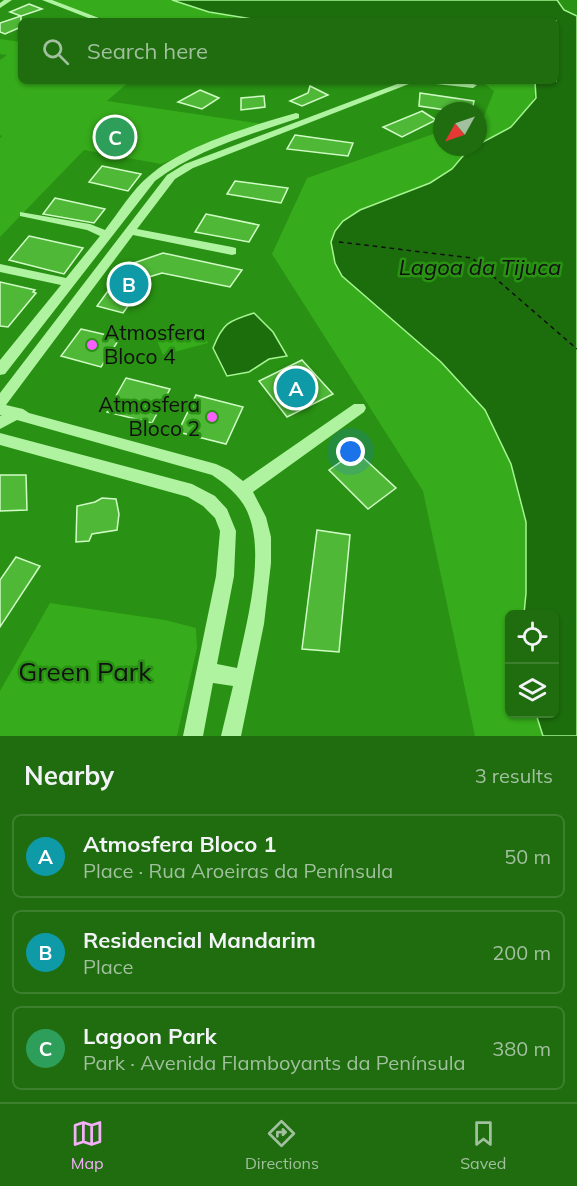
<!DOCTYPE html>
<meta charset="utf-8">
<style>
:root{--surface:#1f6d0e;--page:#277217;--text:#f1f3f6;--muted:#a1c09e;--line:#3c802e;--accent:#f5b0fa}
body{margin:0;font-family:Mulish,sans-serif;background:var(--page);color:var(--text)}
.controls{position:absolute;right:18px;bottom:18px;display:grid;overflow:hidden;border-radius:9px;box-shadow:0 2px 4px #0004}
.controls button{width:54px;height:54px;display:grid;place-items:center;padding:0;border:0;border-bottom:2px solid var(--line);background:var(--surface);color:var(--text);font:30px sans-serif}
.compass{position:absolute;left:433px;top:102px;width:54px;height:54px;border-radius:50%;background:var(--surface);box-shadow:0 2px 4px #0004;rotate:230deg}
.you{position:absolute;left:351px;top:452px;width:21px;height:21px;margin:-15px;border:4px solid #fff;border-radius:50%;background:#1a73e8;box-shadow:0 0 0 9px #1a73e833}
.badge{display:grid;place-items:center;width:39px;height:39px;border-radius:50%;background:var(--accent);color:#fff;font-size:20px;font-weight:700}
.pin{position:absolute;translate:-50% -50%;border:3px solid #fff;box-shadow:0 2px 6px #0006}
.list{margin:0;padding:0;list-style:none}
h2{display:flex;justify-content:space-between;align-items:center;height:78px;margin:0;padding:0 24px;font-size:26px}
h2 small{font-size:20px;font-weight:400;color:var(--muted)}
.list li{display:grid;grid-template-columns:39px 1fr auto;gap:18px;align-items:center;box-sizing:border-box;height:84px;margin:0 12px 12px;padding:0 12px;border:2px solid var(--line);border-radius:9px}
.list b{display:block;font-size:22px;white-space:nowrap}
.list p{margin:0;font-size:20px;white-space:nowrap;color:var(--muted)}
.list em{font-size:20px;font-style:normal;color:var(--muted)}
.icon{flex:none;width:33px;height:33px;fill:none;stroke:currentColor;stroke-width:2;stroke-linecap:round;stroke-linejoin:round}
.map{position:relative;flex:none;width:577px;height:736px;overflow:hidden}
.search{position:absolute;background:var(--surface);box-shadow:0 2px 4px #0004;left:18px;right:18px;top:18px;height:66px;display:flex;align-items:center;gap:15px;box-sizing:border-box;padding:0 21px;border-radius:9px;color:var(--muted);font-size:22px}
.sheet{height:366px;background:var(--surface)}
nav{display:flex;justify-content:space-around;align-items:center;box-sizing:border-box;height:84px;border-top:2px solid var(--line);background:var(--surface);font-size:16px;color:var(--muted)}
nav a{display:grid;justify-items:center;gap:3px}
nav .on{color:var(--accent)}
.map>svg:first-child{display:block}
.green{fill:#36ab1b}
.water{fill:#1c6d0c;stroke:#a5f591;stroke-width:1.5}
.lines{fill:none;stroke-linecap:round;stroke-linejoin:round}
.ferry{stroke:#111;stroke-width:1.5;stroke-dasharray:4.5 4;stroke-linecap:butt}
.building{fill:#4fb837;stroke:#d1fcc6;stroke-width:1.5}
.minor{fill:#aff29f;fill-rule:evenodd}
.poi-dot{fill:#fa5fff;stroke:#299113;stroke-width:2}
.labels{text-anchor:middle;stroke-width:5;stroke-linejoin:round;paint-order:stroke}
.poi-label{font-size:21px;fill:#111;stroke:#299113;text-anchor:start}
.water-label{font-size:22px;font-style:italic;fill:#111;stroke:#299113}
.near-park-label{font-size:26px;fill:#111;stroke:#299113}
</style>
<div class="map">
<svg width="577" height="736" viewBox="0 0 577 736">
<rect width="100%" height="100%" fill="#299113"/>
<g class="green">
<polygon points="48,0 172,0 235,18 310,21 110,21"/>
<polygon points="0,39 21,42 21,81 130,81 107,101 263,124 161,164 84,150 0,237 0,138 2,136 0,135 0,60 7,55 0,54"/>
<path d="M481,81L537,82C535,118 506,130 478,145V118L484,116L494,91Z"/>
<path d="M442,131V147H474C466,152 461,159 454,167C448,173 438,178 431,182C399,199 358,201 335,231L342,276L441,362L485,410L511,464L526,522V593L524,614H510V714H536L543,736H475L423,491L272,254L307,178Z"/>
<polygon points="201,326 208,343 163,355 156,338"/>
<polygon points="50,603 165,620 196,628 197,648 177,736 0,736 0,691"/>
</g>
<g class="water">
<polygon points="172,0 557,0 564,10 577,16 577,736 543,736 536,714 554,714 554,614 524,614 526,593 526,522 511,464 485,410 441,362 342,276 335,263 331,242 335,231 343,221 360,210 430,183 452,169 468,150 511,127 536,98 535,81 556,81 556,21 252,19 209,12"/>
<path d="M254,313L273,332L287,356L269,359L249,372L227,376L213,348C223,323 228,321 254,313Z"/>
</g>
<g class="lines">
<polyline class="ferry" points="339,242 472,258 577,349"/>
</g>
<g class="building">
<polygon points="29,4 42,9 21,16 21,27 5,34 0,32 0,23 21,16 10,12"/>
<polygon points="310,86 328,95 302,106 290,101 308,93"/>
<polygon points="200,90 219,98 202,109 178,102"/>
<polygon points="420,93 474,101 472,111 453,111 419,106"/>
<polygon points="264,96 265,107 241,110 241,98"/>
<polygon points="422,111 436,120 402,137 383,127"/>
<polygon points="295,135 353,143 348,156 287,149"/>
<polygon points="102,166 141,174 128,191 89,182"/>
<polygon points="235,181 288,188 281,203 227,194"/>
<polygon points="55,198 105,209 94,223 43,214"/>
<polygon points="206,214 259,225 249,242 195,232"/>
<polygon points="29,236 83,248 64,274 9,260"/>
<polygon points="163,253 242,270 230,287 162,273 149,277 123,313 97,306 121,273 131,264"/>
<polygon points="0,282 35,290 33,292 36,293 8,327 0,326"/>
<polygon points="81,329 120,338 101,367 61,356"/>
<polygon points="302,360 333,394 287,417 259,381"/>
<polygon points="126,378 170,389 152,423 107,412"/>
<polygon points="196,395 243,407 226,444 178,432"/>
<polygon points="356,451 396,488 368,509 329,470"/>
<polygon points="0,475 26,475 27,510 0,511"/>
<polygon points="102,498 116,499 119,514 117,530 92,534 89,541 76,542 77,506 95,502"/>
<polygon points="317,530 350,535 339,652 302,649"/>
<polygon points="16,557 40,566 0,627 0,580"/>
</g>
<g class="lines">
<g class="minor">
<polygon points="4,0 12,0 0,8 0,3"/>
<polygon points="42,0 52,0 107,21 96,21"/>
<path d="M405,81L414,82L193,168L175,179L137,229L232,247L236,248V254L232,255L133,235L6,405L23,409L29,413L216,464L229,470L243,481L354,404H364L366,408L364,412L253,492L266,517L271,537V563L264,624L241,736H221L233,686L213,683L203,736H183L216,576L220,531L215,518L203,506L188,497L0,445V433L192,484L215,496L227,509L236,531L234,576L217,664L237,668C246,625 265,557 249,516C243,498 227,485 212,475L17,420L0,429V416L2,415H0V393L167,175L185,164Z"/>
<polygon points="432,81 460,81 477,85 473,88 436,84"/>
<path d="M296,113L299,114V118C249,135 198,149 155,181L5,374L0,375V360L61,285L0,272V264L66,278L100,236L87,230L20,216V212L90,224L105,230C119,212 132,190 149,176C181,147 253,125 296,113Z"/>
</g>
</g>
<g class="poi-dot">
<circle cx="92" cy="345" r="6"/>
<circle cx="212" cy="417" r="6"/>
</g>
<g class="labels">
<g class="poi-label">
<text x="104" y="340">Atmosfera<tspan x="104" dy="24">Bloco 4</tspan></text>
<text x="200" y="412" text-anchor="end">Atmosfera<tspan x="200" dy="24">Bloco 2</tspan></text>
</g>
<g class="water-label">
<text x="480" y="275">Lagoa da Tijuca</text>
</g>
<g class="near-park-label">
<text x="85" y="681">Green Park</text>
</g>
</g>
</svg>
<div class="controls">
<button><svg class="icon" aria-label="locate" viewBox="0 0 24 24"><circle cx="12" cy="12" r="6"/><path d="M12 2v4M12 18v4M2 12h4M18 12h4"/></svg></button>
<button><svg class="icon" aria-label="layers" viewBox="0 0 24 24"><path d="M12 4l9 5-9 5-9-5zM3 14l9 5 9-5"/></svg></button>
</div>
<svg class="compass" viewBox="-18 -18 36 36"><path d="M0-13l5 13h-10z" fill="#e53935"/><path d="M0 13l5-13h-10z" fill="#a1c09e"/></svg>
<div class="you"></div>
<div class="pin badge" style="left:296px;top:388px;background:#0f9aa8">A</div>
<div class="pin badge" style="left:129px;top:284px;background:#0f9aa8">B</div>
<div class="pin badge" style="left:115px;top:137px;background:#2e9e5b">C</div>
<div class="search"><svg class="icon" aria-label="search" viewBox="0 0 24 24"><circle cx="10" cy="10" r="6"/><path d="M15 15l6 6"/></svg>Search here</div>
</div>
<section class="sheet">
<h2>Nearby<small>3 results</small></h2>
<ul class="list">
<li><span class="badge" style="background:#0f9aa8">A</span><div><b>Atmosfera Bloco 1</b><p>Place · Rua Aroeiras da Península</p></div><em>50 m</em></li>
<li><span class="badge" style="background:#0f9aa8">B</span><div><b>Residencial Mandarim</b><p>Place</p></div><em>200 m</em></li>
<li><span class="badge" style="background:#2e9e5b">C</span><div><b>Lagoon Park</b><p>Park · Avenida Flamboyants da Península</p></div><em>380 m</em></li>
</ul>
</section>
<nav>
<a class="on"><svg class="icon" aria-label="map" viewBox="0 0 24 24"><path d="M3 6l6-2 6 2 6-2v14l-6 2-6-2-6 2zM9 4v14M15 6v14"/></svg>Map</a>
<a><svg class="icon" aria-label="directions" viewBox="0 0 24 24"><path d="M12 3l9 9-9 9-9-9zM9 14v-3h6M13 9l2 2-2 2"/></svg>Directions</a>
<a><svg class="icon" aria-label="saved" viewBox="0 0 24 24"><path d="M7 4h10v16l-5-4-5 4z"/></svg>Saved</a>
</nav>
